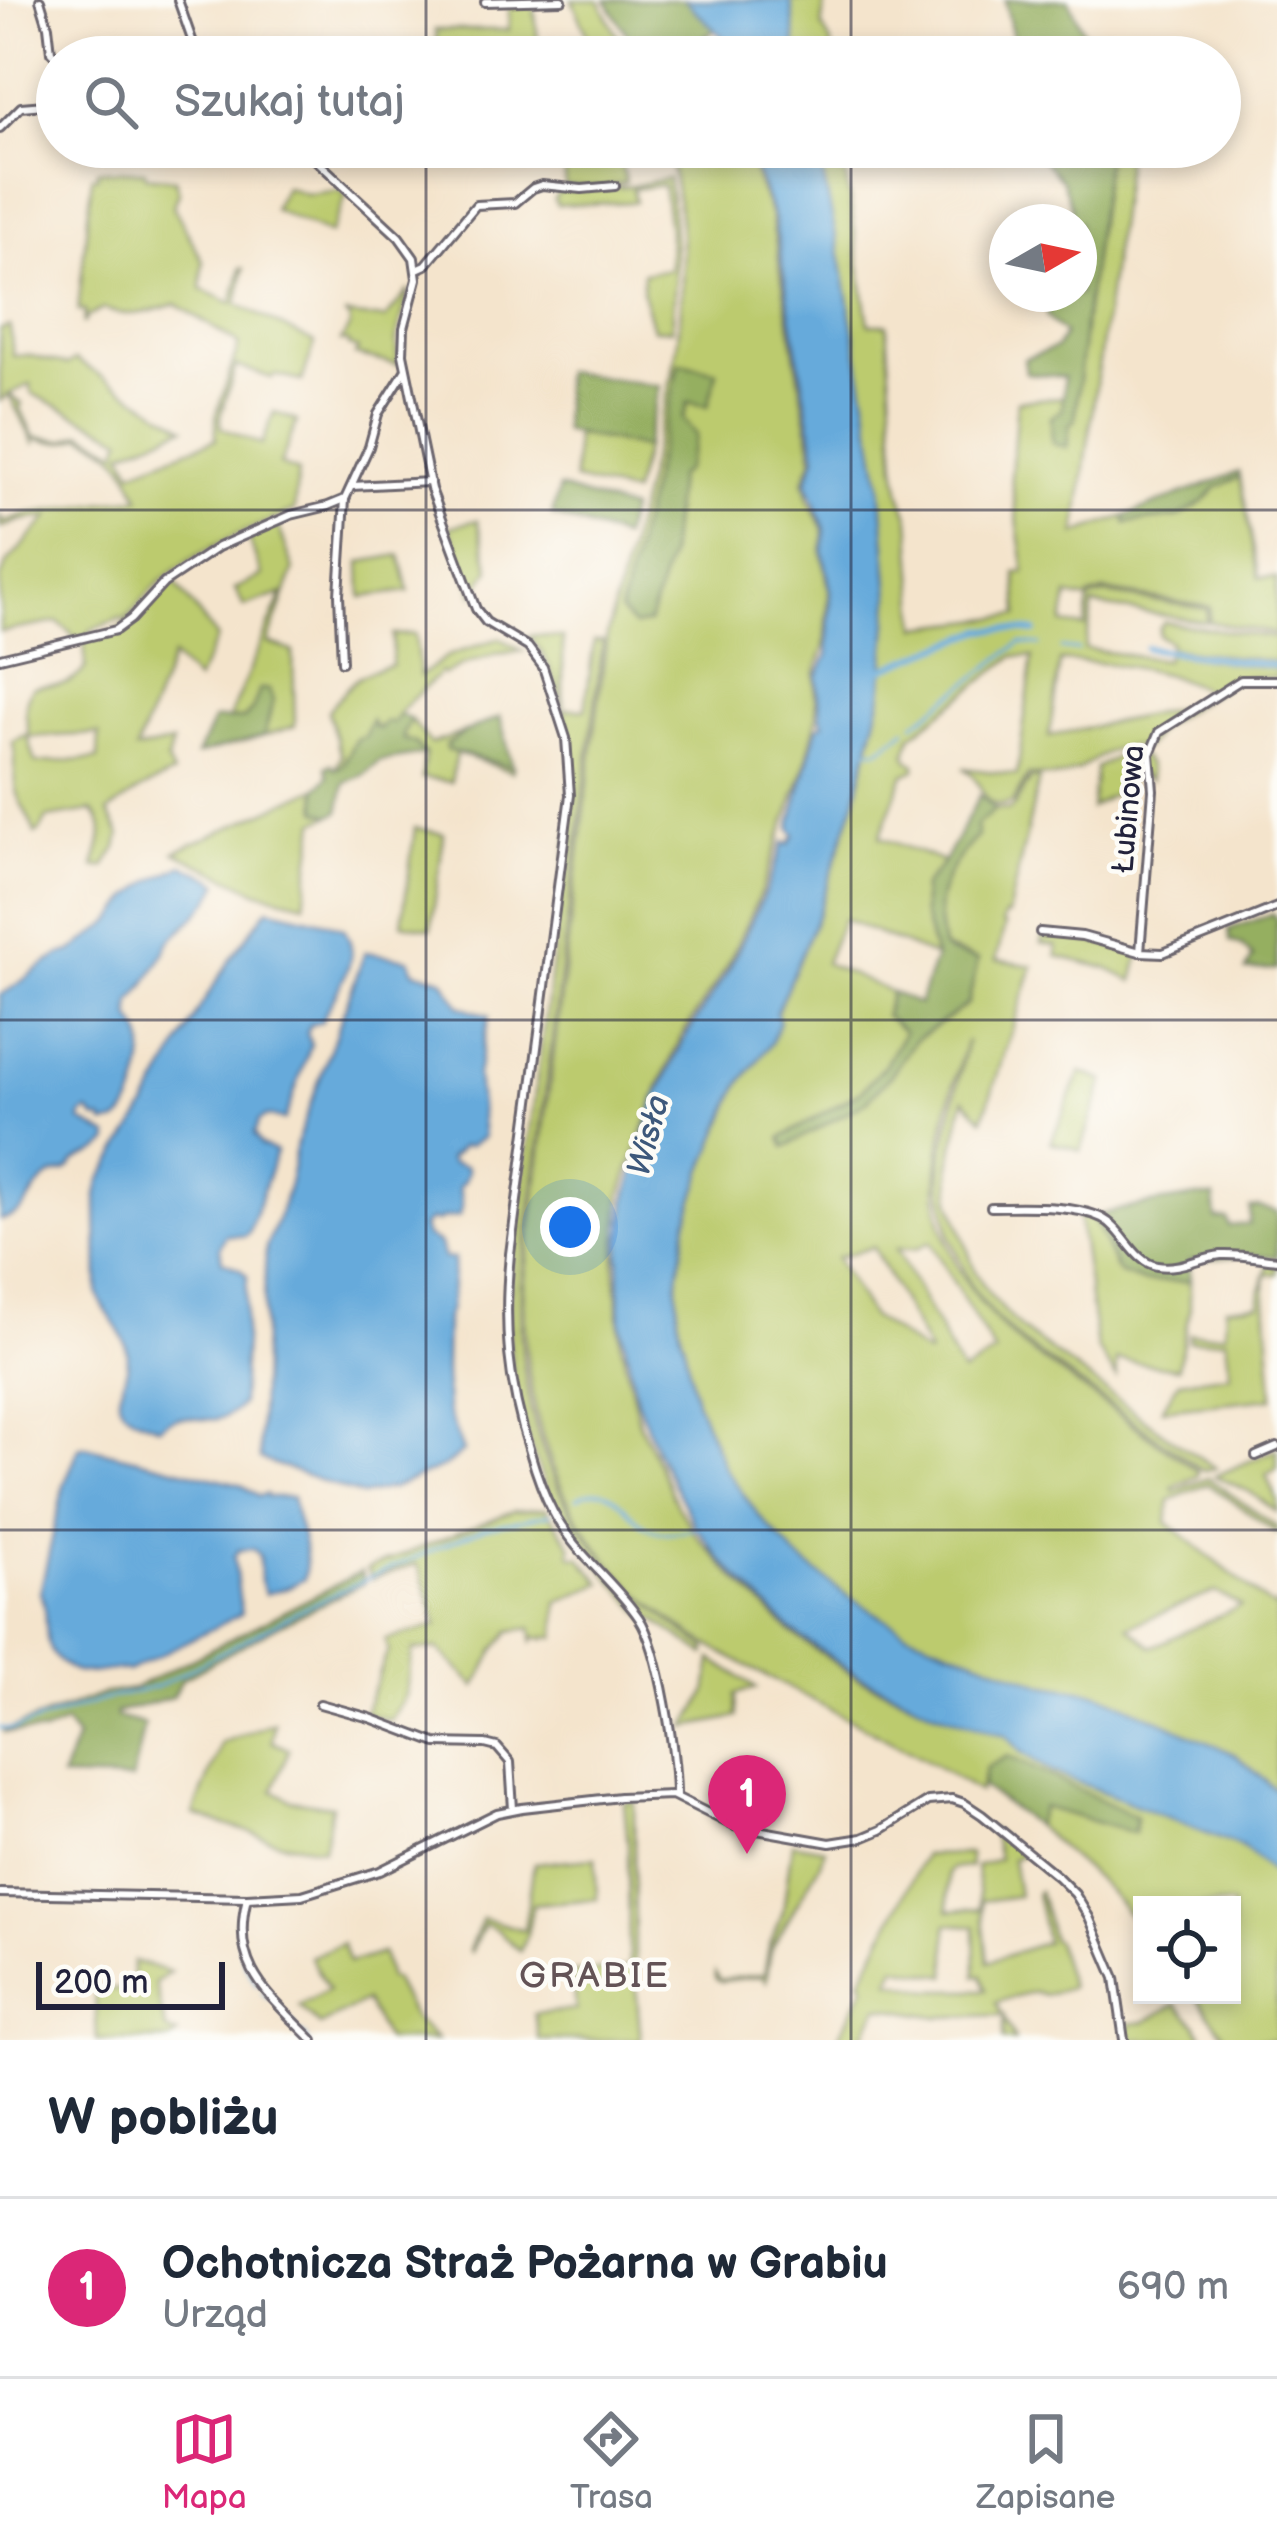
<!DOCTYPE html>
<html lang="pl">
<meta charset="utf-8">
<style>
:root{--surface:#fff;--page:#f6f6f7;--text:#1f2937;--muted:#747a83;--line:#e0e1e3;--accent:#db2777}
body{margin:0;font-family:"Balsamiq Sans",sans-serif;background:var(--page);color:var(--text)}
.controls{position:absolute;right:36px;bottom:36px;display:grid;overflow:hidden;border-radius:0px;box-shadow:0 6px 18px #0003}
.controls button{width:108px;height:108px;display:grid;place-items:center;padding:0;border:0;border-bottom:3px solid var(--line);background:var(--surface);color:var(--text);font:60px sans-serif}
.compass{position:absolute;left:989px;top:204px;width:108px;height:108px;border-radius:50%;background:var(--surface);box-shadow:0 6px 18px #0003;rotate:81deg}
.scale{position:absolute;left:36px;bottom:30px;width:189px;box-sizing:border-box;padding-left:12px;border:6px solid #22223b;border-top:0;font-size:33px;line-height:42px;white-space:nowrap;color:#22223b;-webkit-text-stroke:9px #fdfcf7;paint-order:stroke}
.you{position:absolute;left:570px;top:1227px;width:42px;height:42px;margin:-30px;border:9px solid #fff;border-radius:50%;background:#1a73e8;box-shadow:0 0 0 18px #1a73e833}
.badge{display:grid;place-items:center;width:78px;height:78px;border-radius:50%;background:var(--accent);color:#fff;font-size:39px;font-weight:700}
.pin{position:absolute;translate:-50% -99px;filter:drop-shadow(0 3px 6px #0008)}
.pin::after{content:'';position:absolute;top:63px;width:42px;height:36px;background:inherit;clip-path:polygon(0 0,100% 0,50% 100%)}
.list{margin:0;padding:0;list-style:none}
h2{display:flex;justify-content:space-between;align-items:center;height:156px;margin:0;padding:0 48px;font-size:51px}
h2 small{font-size:39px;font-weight:400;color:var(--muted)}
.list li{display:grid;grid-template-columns:78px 1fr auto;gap:36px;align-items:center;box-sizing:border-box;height:180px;padding:0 48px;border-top:3px solid var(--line)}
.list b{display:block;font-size:45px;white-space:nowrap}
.list p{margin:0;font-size:39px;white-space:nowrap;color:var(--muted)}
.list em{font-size:39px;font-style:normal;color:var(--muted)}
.icon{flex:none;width:66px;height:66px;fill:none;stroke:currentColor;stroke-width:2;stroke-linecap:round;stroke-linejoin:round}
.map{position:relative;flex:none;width:1277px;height:2040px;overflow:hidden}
.search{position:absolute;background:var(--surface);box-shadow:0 6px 18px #0003;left:36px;right:36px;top:36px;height:132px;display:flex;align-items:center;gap:30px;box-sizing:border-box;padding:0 42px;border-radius:66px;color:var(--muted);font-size:45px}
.sheet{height:336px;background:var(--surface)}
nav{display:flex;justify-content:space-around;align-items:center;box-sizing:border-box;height:168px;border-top:3px solid var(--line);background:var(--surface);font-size:33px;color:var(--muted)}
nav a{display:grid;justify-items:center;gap:6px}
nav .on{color:var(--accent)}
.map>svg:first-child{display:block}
.green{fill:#bccb6e;stroke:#6f7654;stroke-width:3;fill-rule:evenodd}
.forest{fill:#95af61;stroke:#5c684e;stroke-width:3}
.water{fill:#66aadb;stroke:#44668b;stroke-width:3}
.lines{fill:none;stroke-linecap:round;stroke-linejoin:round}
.stream{stroke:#66aadb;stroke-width:3}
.canal{stroke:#66aadb;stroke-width:6}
.minor-casing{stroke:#6c666e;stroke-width:12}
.minor{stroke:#fff;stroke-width:6}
.grid{fill:none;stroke:#22223b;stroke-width:3;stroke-opacity:0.55}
.labels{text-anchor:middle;stroke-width:9;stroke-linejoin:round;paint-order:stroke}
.street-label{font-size:30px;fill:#22223b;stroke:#fdfcf7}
.water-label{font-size:33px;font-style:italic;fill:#3d587b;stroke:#fdfcf7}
.quarter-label{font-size:36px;letter-spacing:3px;fill:#635356;stroke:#fdfcf7}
</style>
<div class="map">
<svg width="1277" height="2040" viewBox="0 0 1277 2040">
<rect width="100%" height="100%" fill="#fdfcf7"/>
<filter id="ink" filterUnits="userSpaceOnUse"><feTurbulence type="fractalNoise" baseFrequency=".00833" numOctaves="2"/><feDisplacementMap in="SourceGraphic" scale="24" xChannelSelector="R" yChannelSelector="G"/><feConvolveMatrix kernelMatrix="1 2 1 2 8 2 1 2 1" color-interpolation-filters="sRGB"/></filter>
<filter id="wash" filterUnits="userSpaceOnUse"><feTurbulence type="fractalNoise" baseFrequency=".004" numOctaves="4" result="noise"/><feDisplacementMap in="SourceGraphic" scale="48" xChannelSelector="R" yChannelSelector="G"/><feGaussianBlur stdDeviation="2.7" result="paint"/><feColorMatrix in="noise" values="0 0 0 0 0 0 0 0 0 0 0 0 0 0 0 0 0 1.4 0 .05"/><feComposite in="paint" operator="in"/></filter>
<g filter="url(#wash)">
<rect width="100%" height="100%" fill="#f4e4cc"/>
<g class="green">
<polygon points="572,0 599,0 628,57 583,57 581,49 588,41 586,31"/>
<polygon points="791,0 825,0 822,27 831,43 833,57 797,57"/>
<polygon points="534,4 539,52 439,51 435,30 509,30 509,5"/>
<path d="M667,147H744L771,216L813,458L804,481L809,499L824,530L822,552L829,590L825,647L815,674L817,718L803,773L761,892L727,966L682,1035L660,1084L621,1195L615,1263L621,1344L639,1422L678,1507L697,1536L728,1571L790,1632L857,1678L934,1711L1006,1735L1022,1752L1052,1772L1243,1847L1277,1877V2040H1228L1195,1995H1232V1905H1142V1930L1101,1883L1035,1825L1043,1807L1133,1832L1136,1817L986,1768L979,1792C912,1749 840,1715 770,1678C737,1661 704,1644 675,1623C561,1539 521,1422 524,1286L607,635L673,371C687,291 686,226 667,147Z"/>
<path d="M817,147H841L869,324H887L896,465L901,494L910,519L918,627L1019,615L1016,573L1025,572L1011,478L1017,401L1063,397L1062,411L1070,423L1075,421L1085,317L1108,147H1126L1125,168L1076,534L1125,516L1127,523L1203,502L1216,488L1240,477L1259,577L1277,578V634L1209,622L1210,607L1105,591L1088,597L1087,600L1068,596L1063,624L1085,627L1089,599L1106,594L1208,609L1206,622L1093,605L1085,649L1165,660L1167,653L1277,669V678L1245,677L1234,680L1160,727L1145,748C1103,739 1091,771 1059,777C1050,778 1037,775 1028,775L1013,802C981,816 985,779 963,768L1017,775L1033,657L1014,656L911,736L906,754L908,759L915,764V769L904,774L880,837L944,862L923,888V914L935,957L843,919L825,963L891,992L885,1016L905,1031L885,1065L861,1091L782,1139L890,1076L914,1041L968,1004L978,960L943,948C937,914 933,898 952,868C960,856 967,846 978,836L975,826L995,809L1009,810L1015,805L1029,779L1027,786L1031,778L1039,779L1008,915L1004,916L1002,923L1005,925L996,960L1033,966L983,1119L964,1099L950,1165L951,1200L975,1271L989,1294L1021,1329L1177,1443L1216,1468L1204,1471L1023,1343L992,1314L971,1286L950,1237L941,1187V1161L967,1040C951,1087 931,1164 939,1213C949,1266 982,1311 1021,1345L1198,1471L1197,1476L1173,1487L1174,1491L1208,1478L1277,1527V1533L1208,1484L1170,1500L1167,1522L1272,1607L1277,1605V1791L1236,1755L1099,1693L1045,1685L906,1632L846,1595L797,1557L759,1516L724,1467L696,1401L678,1318L677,1284L687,1222L703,1171L739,1085L771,1043L776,1014L817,916L856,798L882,695L890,598L881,484ZM1060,661C1108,662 1167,668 1210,693L1194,702L1175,709L1049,736ZM930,1242L995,1353L962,1373L896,1249H916ZM873,1247L929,1353L928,1355L870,1316L836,1258ZM1215,1592L1241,1606L1152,1647L1128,1626Z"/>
<polygon points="565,155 584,157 618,155 626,182 604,186 565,186"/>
<path d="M97,170L145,171L146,176L175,179L179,193L173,206L203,261L201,289L232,303L241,268L244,269L237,304L315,343L302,381L274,375L272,378L236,366L220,417L222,428L262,445L274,412L297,421L280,465L298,472L294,511C247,530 197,549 158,584C146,595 136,608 125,620L121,618L91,630L89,634L73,638L71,633L58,622L0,632V579L8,562L49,517L22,520L0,528V516L4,522L26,514L140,497C125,464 118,448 81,436C68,444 50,443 35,438V445L9,395L0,401V329L10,326L13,356L28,355L67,365L75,360L185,427L123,452L132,471L216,439V416L239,344L176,304C151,312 129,319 104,309L87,317L83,324L85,311H78L92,176L97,177ZM31,384V393L123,438L118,451L83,433L65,440L34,437L20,407L22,404L9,394Z"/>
<path d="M668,178C676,234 677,272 672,329H653L642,290L643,273L670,269L669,230L663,185L633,189L635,202L557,205L554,199L559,191L628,187Z"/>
<polygon points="285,187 307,194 340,190 346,196 330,234 273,209"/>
<polygon points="409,290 396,341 398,365 355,355 358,349 349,346 349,342 341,341 350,326 349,318 344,315 385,319"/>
<polygon points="575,433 645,448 632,494 574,480"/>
<polygon points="477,520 490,569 474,594 449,527"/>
<polygon points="278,525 294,570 268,643 293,651 295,726 264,736 273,701 269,690 261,689 254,708 244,720 229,718 283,593 244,607 235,589 262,576 248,537"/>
<polygon points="400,555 409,591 362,597 361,562"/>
<path d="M170,581H174L217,638L196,681L172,657L136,750L172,743L167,762L173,774L140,790L108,812L120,835L117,848L105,867H94C99,848 110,826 92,811L47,818L40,831L35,834C31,819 22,808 17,794C11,776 19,759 12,741L29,734C26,718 22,701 33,687C58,682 66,691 86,668L84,641C133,630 136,612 170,581ZM99,734L98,759L36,763L28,737Z"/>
<polygon points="1164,622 1277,638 1277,662 1169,648 1170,642 1159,636 1159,628"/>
<path d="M415,634L420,676L447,656L500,638L522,651L496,654L463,665L444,675L441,672L404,707L393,723L375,728L372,722L365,737L356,739L342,766L335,769L341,756L328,711C351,682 356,673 392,665L393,635Z"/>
<path d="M534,635L563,638V709H585L594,641H603L521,1281C513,1444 571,1557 707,1648L705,1655L651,1617H646C621,1590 594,1562 572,1532C539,1488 517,1411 511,1356C507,1322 511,1288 514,1254L575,787C574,751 558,659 528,637Z"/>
<polygon points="411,720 431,744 467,731 447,745 513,767 512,772 456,753 451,782 422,778 425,754 403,740 404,731"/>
<path d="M1137,755C1149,760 1149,769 1150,780L1135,772L1127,786L1091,808L1096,768L1117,756Z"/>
<polygon points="317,788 318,811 331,815 316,822 305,903 259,892 175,852"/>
<polygon points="415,828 444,834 431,929 402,923"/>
<polygon points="1047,934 1102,943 1135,953 1139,956 1133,981 1106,968 1057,956 1057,946 1041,943 1043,935"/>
<polygon points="1081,1072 1104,1081 1081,1151 1051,1142"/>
<polygon points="1078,1213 1093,1218 1116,1269 1143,1282 1190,1281 1190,1307 1178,1368 1117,1360 1116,1377 1097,1349"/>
<polygon points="1269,1263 1277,1263 1277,1274 1266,1275 1265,1285 1273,1398 1162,1409 1179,1381 1230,1374 1226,1339 1189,1341 1190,1334 1225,1333 1226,1307 1260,1304 1260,1293"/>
<polygon points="1277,1449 1277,1469 1266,1475 1277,1501 1277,1512 1250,1492 1215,1476"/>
<path d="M546,1508L572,1547L570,1553L573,1557L579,1556L602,1583L558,1602L556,1637L546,1636L545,1639L536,1637L533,1641L532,1628L510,1631L495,1650L476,1687L438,1649L413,1650L405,1696L390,1720L364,1713L388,1651L385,1640L438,1625C428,1604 427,1580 416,1564L371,1579L367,1569L513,1511Z"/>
<polygon points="712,1659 756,1688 736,1694 737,1717 686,1727 707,1693"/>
<path d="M274,1722L272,1742L289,1749L273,1790L291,1800L332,1806L323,1849L280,1842L194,1815C201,1790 214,1768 221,1743Z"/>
<polygon points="634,1801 635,1976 641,2040 539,2040 534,2014 576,2010 573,1973 629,1968 628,1845 624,1802"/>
<path d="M992,1830L1024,1855L1012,1859L1018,1896L981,1901L988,1962L1046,1942L1036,1894L1039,1891L1052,1939L1056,1941L1070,1987L1045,1995C1030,1988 1011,1999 996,2002L1015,2040H1003L1004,2015L939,2017L879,2007L861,2040H837L865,1986L861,1980L924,1855L969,1854L970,1867L951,1869L948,1873V1911L980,1909L976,1866L998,1859ZM947,1924L975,1926L976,1976L982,1975L986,1990H930L890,1981L896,1967L947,1976Z"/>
<path d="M792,1843L825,1849L820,1863L771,1950L766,1981L761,1976L722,1981C716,1981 714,1978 715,1973L719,1980L764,1974L769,1947L783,1912Z"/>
<polygon points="595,1858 597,1899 533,1904 527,1934 520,1951 497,1930 484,1924 471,1952 469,1950 482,1918 524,1930 534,1863"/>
<polygon points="342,1943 349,1963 382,1953 389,1979 393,1979 413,2018 437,2040 386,2040 365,2001 320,2026 299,2006 328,1990 310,1957"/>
<polygon points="133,1961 170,1972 155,1983 166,2030 178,2035 170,2040 97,2040 95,1989 132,1990"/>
<polygon points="1176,2004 1195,2023 1204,2040 1130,2040 1129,2024 1144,2022"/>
</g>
<g class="forest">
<path d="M606,0H685L715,30C690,47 671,55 641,57Z"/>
<polygon points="1005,0 1069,0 1095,57 1017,57"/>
<polygon points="1037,147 1108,147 1085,317 1075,421 1070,423 1067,448 1052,443 1051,417 1062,410 1064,377 1026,373 1024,359 1057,347 1064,334 1047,317 1045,294 1079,294 1079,222 1066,222 1072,209 1062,181 1039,156"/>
<polygon points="680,363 717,371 708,406 688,402 683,419 696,435 686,469 677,477 669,556 649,623 634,626 620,612"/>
<polygon points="563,371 660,386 645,448 563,431"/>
<polygon points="1239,472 1240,477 1216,488 1203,502 1179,517 1126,523 1125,516"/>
<polygon points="559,488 630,510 622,538 552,515"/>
<polygon points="260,689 269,690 273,701 264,736 197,755 214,719 244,719 253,708"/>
<polygon points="400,714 411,720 404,731 403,739 414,742 425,754 380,761 364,775 345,782 339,812 331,815 318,811 317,788 328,777 326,767 331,764 334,769 342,766 356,739 365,736 371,720 375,728 380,728 385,722 393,723"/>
<polygon points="500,717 513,767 447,750 447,745 467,731"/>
<path d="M980,795L995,809L976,826L978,836C967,846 960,856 952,868C934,898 937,914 943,948L949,952L978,960L968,1004L914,1041L890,1076L866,1102L785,1147L781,1138L861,1091L885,1065L904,1032L885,1016L891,992L919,1004L935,957L923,914V887L944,862Z"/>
<polygon points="1273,914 1277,920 1277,969 1246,970 1253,957 1241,945 1230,941 1229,929"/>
<path d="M1197,1197H1214L1216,1219H1227L1229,1226L1249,1224L1250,1208L1259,1207L1277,1212V1257L1249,1255L1189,1261L1190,1281L1143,1282L1119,1273L1093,1218C1107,1209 1176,1200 1197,1197Z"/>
<polygon points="361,1572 364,1583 275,1627 182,1679 172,1697 116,1713 116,1717 144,1724 132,1780 61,1778 77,1738 65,1723 44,1733 3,1732 103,1694 133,1689"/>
<polygon points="1008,1756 1136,1817 1134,1833 1043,1807 1035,1825 982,1787 986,1768"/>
</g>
<g class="water">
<polygon points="685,0 791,0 797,57 724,57 723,38"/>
<polygon points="747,147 817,147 842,264 881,484 890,598 882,695 856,798 817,916 776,1013 780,1021 771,1043 739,1085 703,1171 687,1222 677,1284 678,1318 696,1401 724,1467 759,1516 797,1557 846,1595 906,1632 1045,1685 1099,1693 1236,1755 1277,1791 1277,1877 1243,1847 1052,1772 1022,1752 1006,1735 934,1711 856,1674 790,1629 721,1560 694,1524 657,1452 637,1400 621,1324 619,1256 627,1196 657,1097 684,1039 729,969 766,890 784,842 789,845 795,834 790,828 818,727 824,723 821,719 817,677 828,655 831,591 823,551 825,529 807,481 816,456 774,219"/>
<path d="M183,865C194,871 208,874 219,883C210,907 184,925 168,944C165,955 140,993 132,1001C128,1025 136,1019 142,1036C149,1053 135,1107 122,1119C116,1125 111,1123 104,1124L103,1120L96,1119L88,1111L82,1115L81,1121L109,1136L110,1142C97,1155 89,1153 76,1161C73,1163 72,1167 69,1169C61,1175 59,1171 51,1176C28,1189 33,1214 0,1220V995C23,984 49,955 71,952L114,920L130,898L148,883Z"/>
<path d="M268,908L327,922L344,929C347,935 351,941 351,948C353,971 329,1003 321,1022L310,1025L307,1033L311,1044L285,1120L267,1116L259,1121L254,1134L261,1145L276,1152L249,1232L245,1236L226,1235L220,1247L222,1261L240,1269L247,1276L241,1405C212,1437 187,1403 160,1427C85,1404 138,1388 126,1345C120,1325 104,1314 98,1294L97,1195L100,1181L143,1113L201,1006L232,957Z"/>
<path d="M365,952L409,959L414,971L443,979L460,1006L489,1016L477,1075L483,1137L469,1146H462L449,1159L451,1163L465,1166L468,1170L465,1180L459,1187L462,1205L460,1216L440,1219L438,1222L431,1220L423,1226L426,1236L440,1244L444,1258L454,1259L450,1309L446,1318L445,1370L447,1410L463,1452L444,1467L392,1488L362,1496L260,1459L259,1443L266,1247C280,1216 292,1183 295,1148Z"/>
<path d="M84,1446L240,1484L259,1496L266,1494L268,1497H292C296,1527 311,1547 304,1579L288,1587L265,1594L260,1581L259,1555L253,1549L239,1550L234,1556L241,1614L128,1671C111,1667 97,1674 80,1673C71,1672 54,1659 50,1650C43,1635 50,1612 40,1593L64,1485L79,1448Z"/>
</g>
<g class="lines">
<g class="stream">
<polyline points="1061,648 1078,650"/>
<polyline points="914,724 1020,643 1040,645"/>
<polyline points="867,749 879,750 906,729"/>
<path d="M577,1498C617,1476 624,1516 650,1529C665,1536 681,1531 697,1528"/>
<polyline points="556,1510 558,1509"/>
<polyline points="0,1728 14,1729 102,1700 156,1687 302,1609 389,1569 484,1528 550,1514"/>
<polyline points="239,1943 245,1963 257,1984"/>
<polyline points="262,1992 268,1998"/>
<polyline points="285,2016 296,2028"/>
<polyline points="301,2033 308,2040"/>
</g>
<g class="canal">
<polyline points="1146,648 1277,666"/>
<polyline points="878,671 983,630 1007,629 1035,632"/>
</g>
</g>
</g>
<g filter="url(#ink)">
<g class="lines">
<g class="minor-casing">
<g id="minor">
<polyline points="40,0 48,26 51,52 57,58"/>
<polyline points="178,0 198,57"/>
<polyline points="485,2 562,0"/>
<polyline points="0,128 21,107 57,104"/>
<path d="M302,147L399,237L414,258L417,279L404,328L403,354L431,489L476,609L486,622L528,647L543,667L566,738L570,795L510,1254C503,1326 508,1383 530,1452C536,1473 543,1493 553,1512C574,1553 613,1580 639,1618C660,1649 676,1757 676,1796"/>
<polyline points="417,269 426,265 476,205 515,203 533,188 542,185 582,189 615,186"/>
<polyline points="352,486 430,482"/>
<polyline points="0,658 116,630 131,619 164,583 218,547 291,515 328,506 345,499 369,447 378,414 405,371"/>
<polyline points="342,662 339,595 345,499"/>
<polyline points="1040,932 1082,936 1140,952 1163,953 1277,907"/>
<polyline points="1140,952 1153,790 1150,754 1159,732 1241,680 1277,680"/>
<path d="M991,1207C1023,1207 1073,1204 1102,1218C1124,1229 1133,1262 1157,1266C1180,1270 1199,1257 1221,1255C1240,1254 1259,1258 1277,1260"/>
<polyline points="1256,1456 1277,1447"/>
<polyline points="320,1704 370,1718 436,1743 485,1744 497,1747 510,1762 513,1809"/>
<polyline points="0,1893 247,1898 302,1895 380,1871 497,1813 522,1808 620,1797 672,1795 734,1826 830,1843 862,1838 881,1830 928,1801 952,1799 964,1803 982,1815 1058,1877 1075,1894 1089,1917 1115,1978 1124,2040"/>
<path d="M247,1898C229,1967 269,1995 313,2040"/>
</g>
</g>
<use href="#minor" class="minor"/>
</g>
</g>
<path class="grid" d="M426,0V57M851,0V57M426,147V2040M851,147V2040M0,510H1277M0,1020H1277M0,1530H1277"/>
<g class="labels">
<g class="street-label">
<text transform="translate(1128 809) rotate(-85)" y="10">Łubinowa</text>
</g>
<g class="water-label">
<text transform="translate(647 1135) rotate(-75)" y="12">Wisła</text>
</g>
<g class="quarter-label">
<text x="595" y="1987">GRABIE</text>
</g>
</g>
</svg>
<div class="controls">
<button><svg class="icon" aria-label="locate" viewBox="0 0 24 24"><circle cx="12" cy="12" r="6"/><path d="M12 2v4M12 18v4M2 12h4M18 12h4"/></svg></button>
</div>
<svg class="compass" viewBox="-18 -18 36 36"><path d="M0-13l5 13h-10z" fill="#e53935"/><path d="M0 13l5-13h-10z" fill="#747a83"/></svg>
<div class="scale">200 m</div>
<div class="you"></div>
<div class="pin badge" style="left:747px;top:1854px">1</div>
<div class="search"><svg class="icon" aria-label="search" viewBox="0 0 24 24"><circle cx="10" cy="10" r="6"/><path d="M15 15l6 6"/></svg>Szukaj tutaj</div>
</div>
<section class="sheet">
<h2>W pobliżu<small></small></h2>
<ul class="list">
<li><span class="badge">1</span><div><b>Ochotnicza Straż Pożarna w Grabiu</b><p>Urząd</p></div><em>690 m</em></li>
</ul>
</section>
<nav>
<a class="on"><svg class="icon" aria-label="map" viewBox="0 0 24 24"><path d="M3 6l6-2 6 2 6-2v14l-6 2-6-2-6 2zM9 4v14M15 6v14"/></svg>Mapa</a>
<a><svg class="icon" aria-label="directions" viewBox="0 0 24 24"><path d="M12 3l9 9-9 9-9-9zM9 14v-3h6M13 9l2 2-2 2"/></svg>Trasa</a>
<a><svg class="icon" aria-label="saved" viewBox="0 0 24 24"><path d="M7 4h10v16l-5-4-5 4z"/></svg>Zapisane</a>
</nav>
